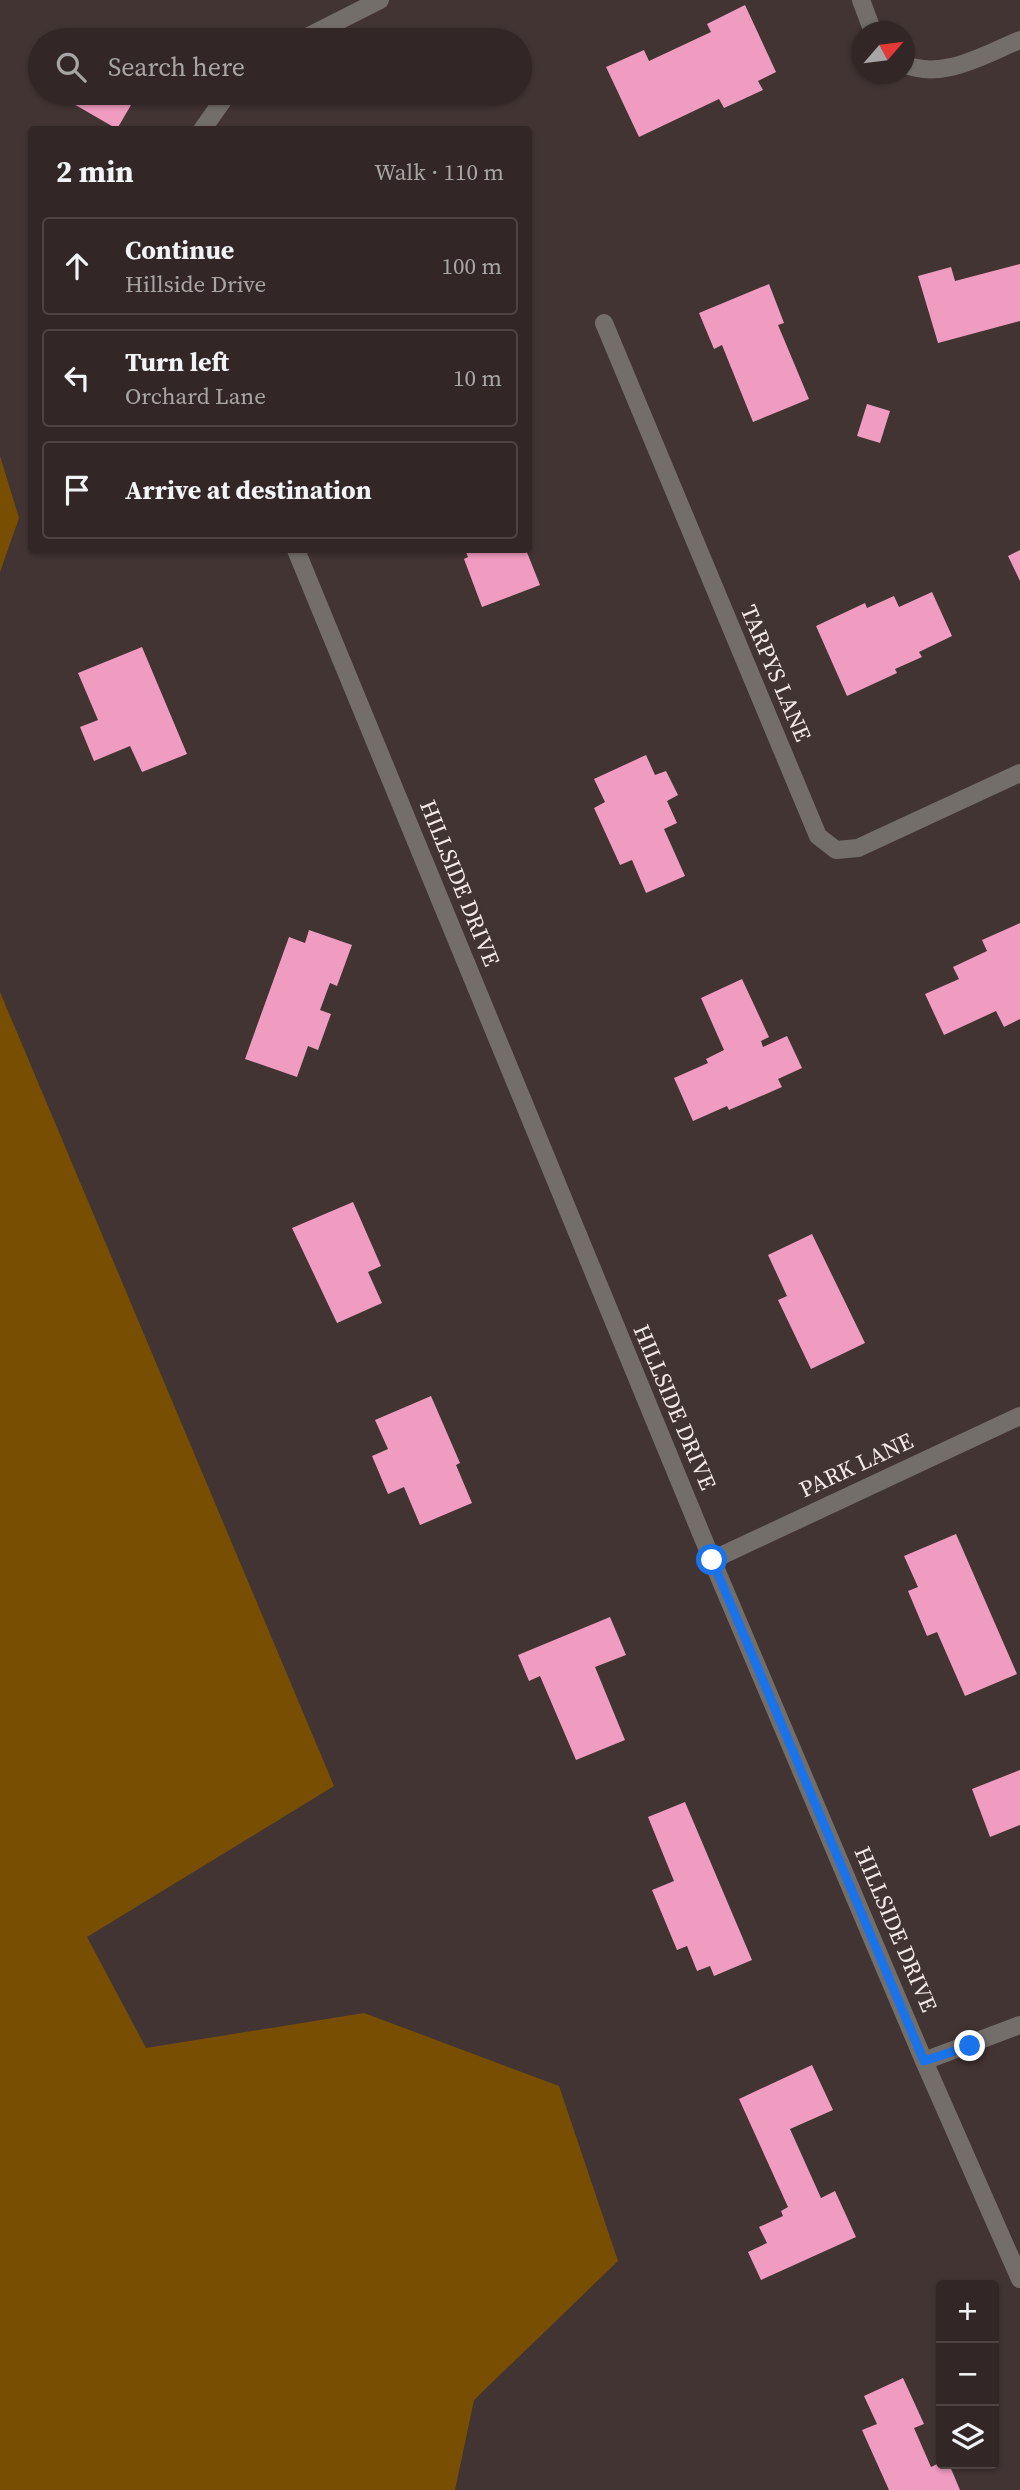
<!DOCTYPE html>
<meta charset="utf-8">
<style>
:root{--surface:#322726;--page:#3d3332;--text:#f1f3f6;--muted:#a8a5a7;--line:#4d4443}
body{margin:0;font-family:"Source Serif 4",serif;background:var(--page);color:var(--text)}
.controls{position:absolute;right:21px;bottom:21px;display:grid;overflow:hidden;border-radius:7px;box-shadow:0 2px 5px #0004}
.controls button{width:63px;height:63px;display:grid;place-items:center;padding:0;border:0;border-bottom:2px solid var(--line);background:var(--surface);color:var(--text);font:35px sans-serif}
.compass{position:absolute;left:852px;top:21px;width:63px;height:63px;border-radius:50%;background:var(--surface);box-shadow:0 2px 5px #0004;rotate:62deg}
.stop{position:absolute;width:21px;height:21px;margin:-16px;border:5px solid #1a73e8;border-radius:50%;background:#fff}
.stop.end{background:#1a73e8;border-color:#fff;box-shadow:0 2px 7px #0008}
.list{margin:0;padding:0;list-style:none}
h2{display:flex;justify-content:space-between;align-items:center;height:91px;margin:0;padding:0 28px;font-size:30px}
h2 small{font-size:23px;font-weight:400;color:var(--muted)}
.list li{display:grid;grid-template-columns:46px 1fr auto;gap:21px;align-items:center;box-sizing:border-box;height:98px;margin:0 14px 14px;padding:0 14px;border:2px solid var(--line);border-radius:7px}
.list b{display:block;font-size:26px;white-space:nowrap}
.list p{margin:0;font-size:23px;white-space:nowrap;color:var(--muted)}
.list em{font-size:23px;font-style:normal;color:var(--muted)}
.icon{flex:none;width:38px;height:38px;fill:none;stroke:currentColor;stroke-width:2;stroke-linecap:round;stroke-linejoin:round}
.map{position:relative;flex:none;width:1020px;height:2490px;overflow:hidden}
.search{position:absolute;background:var(--surface);box-shadow:0 2px 5px #0004;left:28px;top:28px;width:504px;height:77px;display:flex;align-items:center;gap:18px;box-sizing:border-box;padding:0 24px;border-radius:38px;color:var(--muted);font-size:26px}
.panel{position:absolute;background:var(--surface);box-shadow:0 2px 5px #0004;left:28px;top:126px;width:504px;height:427px;border-radius:7px}
.map>svg:first-child{display:block}
.green{fill:#784f02}
.building{fill:#f09cc0}
.lines{fill:none;stroke-linecap:round;stroke-linejoin:round}
.minor{stroke:#746e6b;stroke-width:18}
.route{stroke:#1a73e8;stroke-width:9}
.labels{text-anchor:middle;stroke-width:7;stroke-linejoin:round;paint-order:stroke}
.street-label{font-size:23px;fill:#f2e9e8;stroke:#423433}
</style>
<div class="map">
<svg width="1020" height="2490" viewBox="0 0 1020 2490">
<rect width="100%" height="100%" fill="#423433"/>
<g class="green">
<polygon points="0,456 19,518 0,572"/>
<polygon points="0,992 334,1786 87,1937 146,2048 364,2013 559,2086 618,2261 474,2400 455,2490 0,2490"/>
</g>
<g class="building">
<polygon points="745,5 776,72 758,81 763,90 724,108 719,99 639,137 606,67 644,50 649,61 711,32 707,24"/>
<polygon points="113,30 132,40 107,40"/>
<polygon points="78,93 138,93 117,129 72,103"/>
<polygon points="1020,264 1020,321 938,343 918,276 951,267 955,281"/>
<polygon points="769,284 784,323 778,325 809,399 753,422 722,345 714,349 699,313"/>
<polygon points="867,404 890,411 880,443 857,436"/>
<polygon points="465,550 526,550 540,585 482,607 464,559 468,557"/>
<polygon points="1020,550 1020,581 1008,556"/>
<polygon points="932,592 952,636 919,652 922,657 895,669 897,673 847,696 816,626 865,603 867,608 894,596 899,607"/>
<polygon points="142,647 187,754 142,772 130,746 94,761 80,727 98,720 78,673"/>
<polygon points="646,755 655,775 666,771 678,795 667,801 677,823 664,829 685,876 646,893 632,860 620,865 594,808 605,802 594,779"/>
<polygon points="1020,923 1020,1019 1004,1027 996,1011 944,1035 925,994 959,979 953,967 987,951 982,940"/>
<polygon points="309,930 352,945 337,986 330,983 320,1010 331,1014 318,1050 308,1046 297,1077 245,1059 289,937 305,943"/>
<polygon points="742,979 769,1037 761,1041 763,1047 787,1036 802,1068 778,1079 782,1087 729,1110 727,1106 693,1121 674,1078 708,1063 706,1059 724,1050 701,998"/>
<polygon points="353,1202 381,1266 368,1272 382,1303 337,1323 292,1228"/>
<polygon points="812,1234 865,1343 811,1369 778,1300 787,1296 768,1255"/>
<polygon points="431,1396 460,1463 456,1465 472,1503 420,1525 404,1487 388,1494 372,1456 388,1449 375,1420"/>
<polygon points="956,1534 1017,1674 965,1696 937,1632 927,1636 908,1591 918,1587 904,1556"/>
<polygon points="610,1617 626,1655 595,1667 625,1740 576,1760 540,1676 529,1681 518,1655"/>
<polygon points="1020,1770 1020,1825 990,1837 972,1789"/>
<polygon points="685,1802 752,1960 714,1976 710,1966 697,1971 687,1946 677,1950 652,1890 674,1881 648,1817"/>
<polygon points="812,2065 833,2110 790,2129 821,2198 835,2191 856,2237 761,2280 748,2252 767,2243 759,2227 783,2216 781,2211 788,2207 739,2099"/>
<polygon points="903,2378 924,2424 914,2428 931,2467 941,2462 949,2464 960,2490 889,2490 862,2430 877,2424 864,2396"/>
</g>
<g class="lines">
<g class="minor">
<polyline points="861,0 873,32"/>
<polyline points="301,40 380,0"/>
<path d="M904,64C943,81 985,54 1020,40"/>
<polyline points="202,130 228,93"/>
<polyline points="604,323 818,836 836,850 858,848 1020,773"/>
<polyline points="296,550 712,1560 924,2061 1020,2279"/>
<polyline points="712,1560 1020,1416"/>
<polyline points="924,2061 1020,2025"/>
</g>
</g>
<g class="lines">
<polyline class="route" points="712,1560 924,2061 970,2046"/>
</g>
<g class="labels">
<g class="street-label">
<text transform="translate(776 673) rotate(67)" y="8">TARPYS LANE</text>
<text transform="translate(460 883) rotate(68)" y="8">HILLSIDE DRIVE</text>
<text transform="translate(675 1407) rotate(67)" y="8">HILLSIDE DRIVE</text>
<text transform="translate(856 1465) rotate(-25)" y="8">PARK LANE</text>
<text transform="translate(896 1929) rotate(67)" y="8">HILLSIDE DRIVE</text>
</g>
</g>
</svg>
<div class="controls">
<button>+</button>
<button>−</button>
<button><svg class="icon" aria-label="layers" viewBox="0 0 24 24"><path d="M12 4l9 5-9 5-9-5zM3 14l9 5 9-5"/></svg></button>
</div>
<svg class="compass" viewBox="-18 -18 36 36"><path d="M0-13l5 13h-10z" fill="#e53935"/><path d="M0 13l5-13h-10z" fill="#a8a5a7"/></svg>
<div class="stop" style="left:712px;top:1560px"></div>
<div class="stop end" style="left:970px;top:2046px"></div>
<div class="search"><svg class="icon" aria-label="search" viewBox="0 0 24 24"><circle cx="10" cy="10" r="6"/><path d="M15 15l6 6"/></svg>Search here</div>
<section class="panel">
<h2>2 min<small>Walk · 110 m</small></h2>
<ul class="list">
<li><svg class="icon" aria-label="ahead" viewBox="0 0 24 24"><path d="M12 20V5M6 11l6-6 6 6"/></svg><div><b>Continue</b><p>Hillside Drive</p></div><em>100 m</em></li>
<li><svg class="icon" aria-label="left" viewBox="0 0 24 24"><path d="M17 20v-9H6M10 6l-5 5 5 5"/></svg><div><b>Turn left</b><p>Orchard Lane</p></div><em>10 m</em></li>
<li><svg class="icon" aria-label="arrive" viewBox="0 0 24 24"><path d="M6 21V4h12l-3 4 3 4H6"/></svg><div><b>Arrive at destination</b></div></li>
</ul>
</section>
</div>
